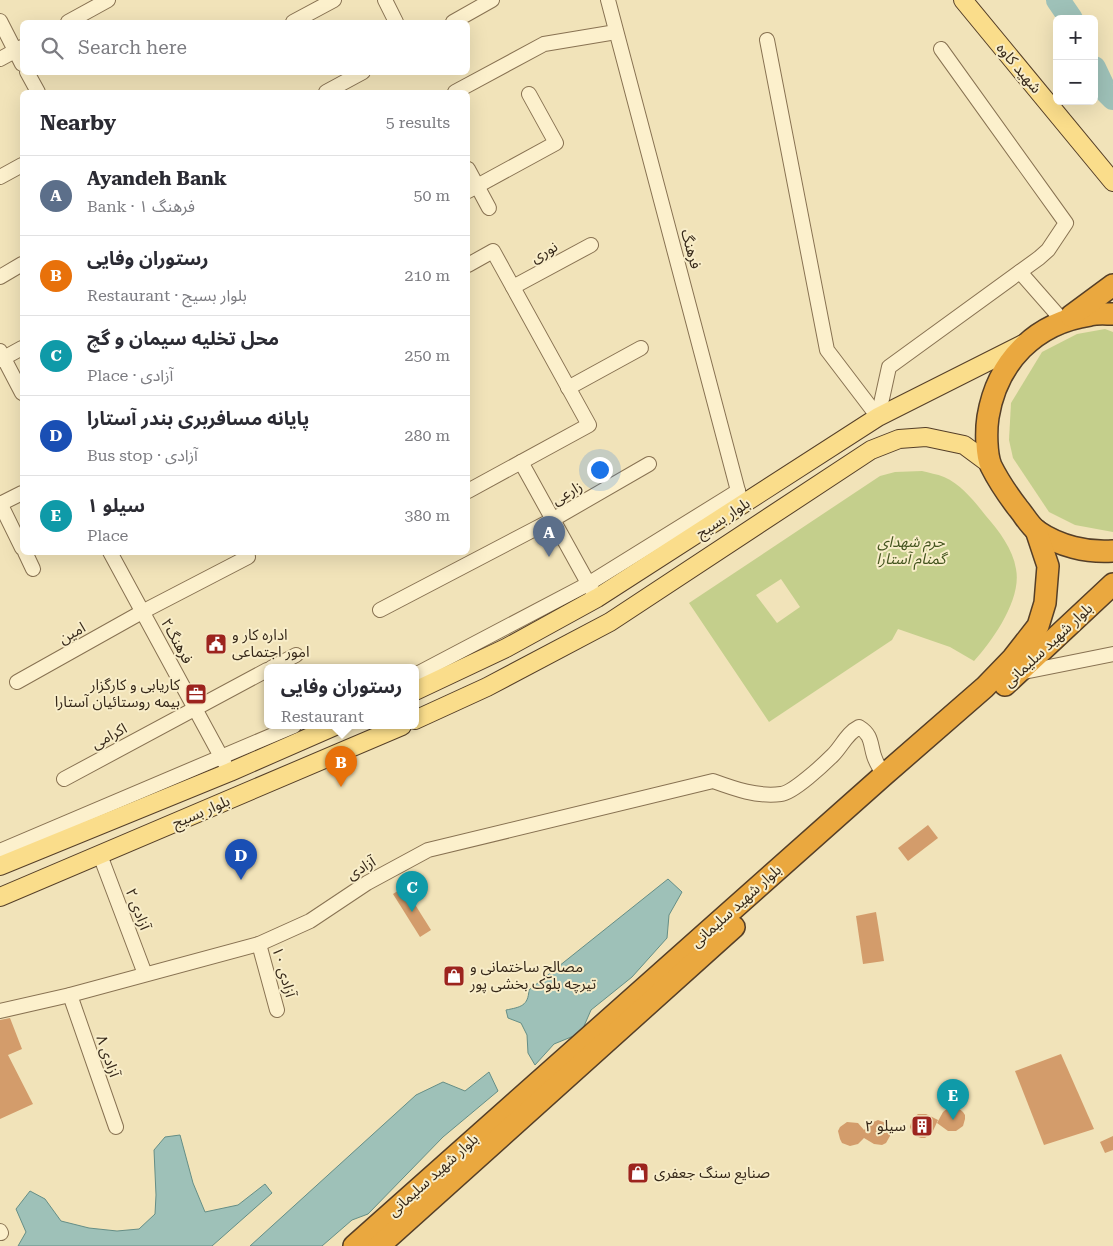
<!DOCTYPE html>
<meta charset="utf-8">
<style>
:root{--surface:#fff;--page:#f2f2f3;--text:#2b2b33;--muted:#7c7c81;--line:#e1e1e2;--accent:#0f766e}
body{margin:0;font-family:"Roboto Serif","Noto Sans Arabic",serif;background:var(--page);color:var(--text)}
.controls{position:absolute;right:15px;top:15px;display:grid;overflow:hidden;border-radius:8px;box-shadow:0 5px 20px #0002}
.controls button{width:45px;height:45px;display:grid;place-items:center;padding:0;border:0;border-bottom:1px solid var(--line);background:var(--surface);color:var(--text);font:25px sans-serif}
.you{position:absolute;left:599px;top:469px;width:18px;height:18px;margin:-12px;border:4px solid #fff;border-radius:50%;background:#1a73e8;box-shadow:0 0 0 8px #1a73e833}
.badge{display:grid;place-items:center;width:32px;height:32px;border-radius:50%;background:var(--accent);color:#fff;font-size:16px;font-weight:700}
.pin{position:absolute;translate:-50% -41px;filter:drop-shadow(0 1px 2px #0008)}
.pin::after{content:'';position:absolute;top:26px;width:18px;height:15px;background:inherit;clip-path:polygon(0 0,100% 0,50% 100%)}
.popup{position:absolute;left:264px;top:664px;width:155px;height:65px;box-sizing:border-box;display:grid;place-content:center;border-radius:8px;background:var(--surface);filter:drop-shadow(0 1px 4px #0005);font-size:16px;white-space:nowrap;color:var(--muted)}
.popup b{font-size:19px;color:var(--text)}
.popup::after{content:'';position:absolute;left:50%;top:100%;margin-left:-10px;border:10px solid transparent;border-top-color:var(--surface)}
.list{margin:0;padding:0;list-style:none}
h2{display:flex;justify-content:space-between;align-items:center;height:65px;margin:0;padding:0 20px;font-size:21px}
h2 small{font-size:16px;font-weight:400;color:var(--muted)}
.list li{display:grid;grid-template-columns:32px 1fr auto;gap:15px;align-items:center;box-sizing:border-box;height:80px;padding:0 20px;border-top:1px solid var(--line)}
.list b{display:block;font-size:19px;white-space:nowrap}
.list p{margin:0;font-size:16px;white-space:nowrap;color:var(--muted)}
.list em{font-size:16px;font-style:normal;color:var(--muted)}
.icon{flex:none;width:28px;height:28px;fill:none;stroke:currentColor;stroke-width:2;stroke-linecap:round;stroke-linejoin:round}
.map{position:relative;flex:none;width:1113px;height:1246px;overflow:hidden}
.search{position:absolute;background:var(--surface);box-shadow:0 5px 20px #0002;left:20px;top:20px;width:450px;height:55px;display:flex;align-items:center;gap:12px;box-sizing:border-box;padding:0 18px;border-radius:8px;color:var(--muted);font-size:19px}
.panel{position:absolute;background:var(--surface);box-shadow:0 5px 20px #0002;left:20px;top:90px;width:450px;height:465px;border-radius:8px}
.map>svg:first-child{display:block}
.green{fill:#c4cf8c;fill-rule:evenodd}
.water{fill:#9ec1b8;stroke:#658e86}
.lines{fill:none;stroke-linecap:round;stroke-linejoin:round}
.river{stroke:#9ec1b8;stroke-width:24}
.building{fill:#d39c6b}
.minor-casing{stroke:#887252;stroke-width:16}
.major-casing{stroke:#553f28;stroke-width:20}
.highway-casing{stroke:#553f28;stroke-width:24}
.minor{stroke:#fcf0cc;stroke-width:14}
.major{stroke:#fadd8b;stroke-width:18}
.highway{stroke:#eaa83f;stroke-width:21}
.labels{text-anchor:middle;stroke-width:4;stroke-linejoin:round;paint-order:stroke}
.street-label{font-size:15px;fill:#362819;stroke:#f8edc9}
.park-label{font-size:15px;font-style:italic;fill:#43541e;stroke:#f8edc9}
.poi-label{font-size:15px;fill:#362819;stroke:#f8edc9;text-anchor:start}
</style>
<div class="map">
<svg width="1113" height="1246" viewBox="0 0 1113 1246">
<rect width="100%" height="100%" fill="#f1e3b9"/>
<g class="green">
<polygon points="1105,329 1113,332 1113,532 1075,525 1049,512 1013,458 1009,440 1011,403 1042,352 1077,334"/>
<path d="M922,471C929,473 937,474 944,477C962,485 974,501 986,516C999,531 1013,549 1016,569C1022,599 993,640 974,661L950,647L898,629L892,640L769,722L689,603L880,476L895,472ZM781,579L800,607L777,623L756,595Z"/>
</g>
<g class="water">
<path d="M668,879L682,892L669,915L667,938L632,977L591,1010L581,1033L554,1044L535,1065L528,1053L527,1035L521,1023L508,1018L506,1010C521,1007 528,1006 529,990Z"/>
<polygon points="489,1072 498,1091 443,1137 368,1214 352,1220 322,1246 250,1246 416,1095 443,1082 465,1091"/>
<polygon points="180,1135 193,1183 205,1212 238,1205 265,1184 272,1193 212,1246 18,1246 26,1232 16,1209 30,1191 45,1199 61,1221 89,1228 117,1231 139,1229 155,1214 156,1195 154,1150 165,1137"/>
</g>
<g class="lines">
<g class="river">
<polyline points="1058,0 1071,19"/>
<polyline points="1094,68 1104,89 1113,98"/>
</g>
</g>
<g class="building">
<polygon points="928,825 938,838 908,861 898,848"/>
<polygon points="404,887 431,930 420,937 393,894"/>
<polygon points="876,912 884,961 863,964 856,916"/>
<polygon points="10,1018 22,1049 8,1055 33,1104 0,1119 0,1020"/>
<polygon points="1061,1054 1094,1129 1044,1145 1015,1071"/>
<polygon points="949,1107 957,1107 963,1112 965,1115 965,1119 963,1126 956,1131 948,1131 937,1123 943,1112"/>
<polygon points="918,1114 926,1114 938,1120 932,1133 925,1138 921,1138 913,1135 910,1127 912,1119"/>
<polygon points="878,1120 886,1123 890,1129 890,1136 886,1143 882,1145 874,1144 864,1138 858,1144 850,1146 842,1143 840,1139 838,1131 840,1127 847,1122 858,1123 864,1130 871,1123"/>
<polygon points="1113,1136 1113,1150 1105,1153 1100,1142"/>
</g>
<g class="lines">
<g class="minor-casing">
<g id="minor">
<polyline points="385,0 396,22"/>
<polyline points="608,0 742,506"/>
<polyline points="0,21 22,64"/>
<polyline points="68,22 108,0"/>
<polyline points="293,22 334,0"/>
<polyline points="453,22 492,0"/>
<polyline points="767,40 827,350 878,417"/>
<polyline points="0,59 22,47"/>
<polyline points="27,72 38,92"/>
<polyline points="326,92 363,72"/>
<polyline points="455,92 544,44 616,32"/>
<polyline points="468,169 489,208"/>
<polyline points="0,177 22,165"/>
<polyline points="468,191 556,143 529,94"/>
<polyline points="468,265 493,251 589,425 468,491"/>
<polyline points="1020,272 1063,321"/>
<polyline points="0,277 22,264"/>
<polyline points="513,287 591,245"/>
<polyline points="0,351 22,393"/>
<polyline points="0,360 22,348"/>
<polyline points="568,388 641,348"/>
<polyline points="878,417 889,367 1039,258 1048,250 1066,223 941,49"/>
<polyline points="521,462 593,592"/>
<polyline points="0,503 22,548"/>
<polyline points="0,504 22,493"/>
<polyline points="25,552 33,569"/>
<polyline points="110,552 224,762"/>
<polyline points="380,610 552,520 649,464"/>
<polyline points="271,668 296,655"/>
<polyline points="1019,673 1113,654"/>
<polyline points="415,675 588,584 738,491"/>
<polyline points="17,682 142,612 248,557"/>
<polyline points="64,779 267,670"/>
<polyline points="2,850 294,726"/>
<polyline points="100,855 145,974"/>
<polyline points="259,944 277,1010"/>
<polyline points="70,995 116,1127"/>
<path d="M0,1011L70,995L259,944L310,921L367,883L428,850L713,781C735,789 757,797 781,794C793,793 824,764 833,755C842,746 847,733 859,727C872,735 870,743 874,756C876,762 880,769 884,775"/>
<polyline points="0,1231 1,1233"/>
</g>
</g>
<g class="major-casing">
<g id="major">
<polyline points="963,0 1113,182"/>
<polyline points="415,691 506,648 597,598 878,417 1023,344"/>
<polyline points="415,720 487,687 610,622 871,450 899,439 926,437 964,445 991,465"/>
<polyline points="0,866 230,772 335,726"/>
<polyline points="0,897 402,726"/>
</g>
</g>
<g class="highway-casing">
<g id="highway">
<path d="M1113,314C1106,314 1097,313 1090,315C1035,323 997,362 988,417C986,430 986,454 991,466C998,480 1008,495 1018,508C1024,515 1030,526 1037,531C1059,546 1087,553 1113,551"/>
<polyline points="1071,316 1113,285"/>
<polyline points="1005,685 1113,584"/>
<polyline points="354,1246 884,775 985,687 1013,658 1038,626 1045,603 1048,566 1036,530"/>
<polyline points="379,1246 734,927"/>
</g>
</g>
<use href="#minor" class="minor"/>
<use href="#major" class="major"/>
<use href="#highway" class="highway"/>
</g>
<defs>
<g id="civic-square" transform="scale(1.125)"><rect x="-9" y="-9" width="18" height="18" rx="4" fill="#9c241e" stroke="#f8edc9"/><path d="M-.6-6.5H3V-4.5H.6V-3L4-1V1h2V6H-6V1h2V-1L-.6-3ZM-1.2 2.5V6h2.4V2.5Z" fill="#fff"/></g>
<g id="office-square" transform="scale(1.125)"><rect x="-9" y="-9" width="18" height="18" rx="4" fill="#9c241e" stroke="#f8edc9"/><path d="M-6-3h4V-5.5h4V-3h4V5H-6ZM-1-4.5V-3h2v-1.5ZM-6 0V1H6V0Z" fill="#fff"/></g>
<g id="shop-square" transform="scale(1.125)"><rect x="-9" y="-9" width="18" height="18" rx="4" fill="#9c241e" stroke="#f8edc9"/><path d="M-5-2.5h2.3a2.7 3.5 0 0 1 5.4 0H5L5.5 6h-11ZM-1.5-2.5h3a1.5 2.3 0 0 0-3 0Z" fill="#fff"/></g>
<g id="building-square" transform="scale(1.125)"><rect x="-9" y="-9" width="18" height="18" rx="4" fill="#9c241e" stroke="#f8edc9"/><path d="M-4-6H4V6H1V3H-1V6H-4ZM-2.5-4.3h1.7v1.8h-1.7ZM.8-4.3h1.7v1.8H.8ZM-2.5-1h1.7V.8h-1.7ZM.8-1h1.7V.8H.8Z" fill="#fff"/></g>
</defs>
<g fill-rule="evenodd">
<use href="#civic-square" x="216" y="644"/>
<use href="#office-square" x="196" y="694"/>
<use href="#shop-square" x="454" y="976"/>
<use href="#building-square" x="922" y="1126"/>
<use href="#shop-square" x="638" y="1173"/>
</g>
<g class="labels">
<g class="street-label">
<text transform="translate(1019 68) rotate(50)" y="5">شهید کاوه</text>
<text transform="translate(691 249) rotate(75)" y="5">فرهنگ</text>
<text transform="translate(544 252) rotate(-29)" y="5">نوری</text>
<text transform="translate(567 493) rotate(-30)" y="5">زارعی</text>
<text transform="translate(723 518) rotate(-33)" y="5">بلوار بسیج</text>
<text transform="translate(72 633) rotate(-29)" y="5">امین</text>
<text transform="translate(177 641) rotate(61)" y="5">فرهنگ۲</text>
<text transform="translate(1048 645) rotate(-43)" y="5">بلوار شهید سلیمانی</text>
<text transform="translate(109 736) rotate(-28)" y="5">اکرامی</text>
<text transform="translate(201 812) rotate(-23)" y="5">بلوار بسیج</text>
<text transform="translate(361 868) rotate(-31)" y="5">آزادی</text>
<text transform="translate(736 906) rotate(-42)" y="5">بلوار شهید سلیمانی</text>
<text transform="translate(138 909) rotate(69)" y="5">آزادی ۲</text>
<text transform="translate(284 972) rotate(74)" y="5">آزادی ۱۰</text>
<text transform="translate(108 1056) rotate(71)" y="5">آزادی ۸</text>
<text transform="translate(433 1175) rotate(-42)" y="5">بلوار شهید سلیمانی</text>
</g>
<g class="park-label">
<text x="911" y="547">حرم شهدای<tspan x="911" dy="17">گمنام آستارا</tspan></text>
</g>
<g class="poi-label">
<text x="232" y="640">اداره کار و<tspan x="232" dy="17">امور اجتماعی</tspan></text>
<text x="180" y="690" text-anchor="end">کاریابی و کارگزار<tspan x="180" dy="17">بیمه روستائیان آستارا</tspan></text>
<text x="470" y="972">مصالح ساختمانی و<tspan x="470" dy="17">تیرچه بلوک بخشی پور</tspan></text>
<text x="906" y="1131" text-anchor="end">سیلو ۲</text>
<text x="654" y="1178">صنایع سنگ جعفری</text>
</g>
</g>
</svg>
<div class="controls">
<button>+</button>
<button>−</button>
</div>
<div class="you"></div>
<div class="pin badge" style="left:549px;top:557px;background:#5c6f8a">A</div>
<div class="pin badge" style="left:341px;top:787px;background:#e8710a">B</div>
<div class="popup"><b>رستوران وفایی</b>Restaurant</div>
<div class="pin badge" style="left:412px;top:912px;background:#0f9aa8">C</div>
<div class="pin badge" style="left:241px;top:880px;background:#1a4fb4">D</div>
<div class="pin badge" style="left:953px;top:1120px;background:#0f9aa8">E</div>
<div class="search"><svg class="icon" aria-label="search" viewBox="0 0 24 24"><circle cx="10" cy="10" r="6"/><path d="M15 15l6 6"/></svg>Search here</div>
<section class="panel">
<h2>Nearby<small>5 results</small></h2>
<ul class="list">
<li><span class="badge" style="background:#5c6f8a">A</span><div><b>Ayandeh Bank</b><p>Bank · فرهنگ ۱</p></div><em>50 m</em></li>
<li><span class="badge" style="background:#e8710a">B</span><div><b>رستوران وفایی</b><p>Restaurant · بلوار بسیج</p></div><em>210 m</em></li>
<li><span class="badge" style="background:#0f9aa8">C</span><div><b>محل تخلیه سیمان و گچ</b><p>Place · آزادی</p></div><em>250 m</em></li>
<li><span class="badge" style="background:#1a4fb4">D</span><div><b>پایانه مسافربری بندر آستارا</b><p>Bus stop · آزادی</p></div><em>280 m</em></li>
<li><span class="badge" style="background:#0f9aa8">E</span><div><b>سیلو ۱</b><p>Place</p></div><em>380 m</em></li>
</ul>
</section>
</div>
